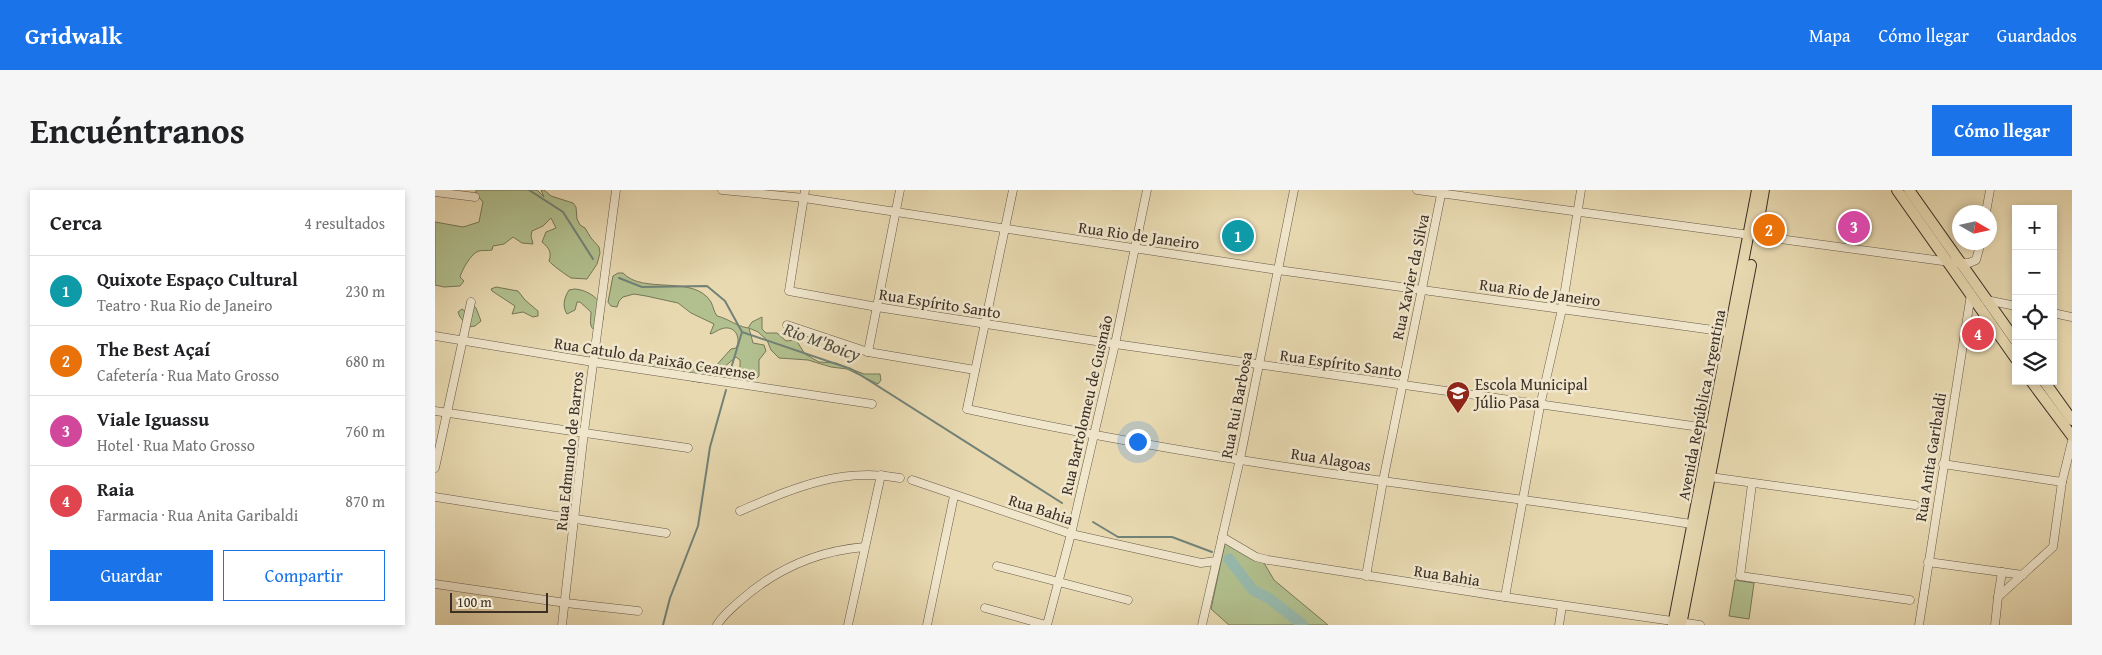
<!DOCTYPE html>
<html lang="es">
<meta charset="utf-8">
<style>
:root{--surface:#fff;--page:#f6f6f6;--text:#202124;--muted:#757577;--line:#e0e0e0;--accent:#1a73e8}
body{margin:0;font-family:"Gentium Book Plus",serif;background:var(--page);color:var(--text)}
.controls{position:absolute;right:15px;top:15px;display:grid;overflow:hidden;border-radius:0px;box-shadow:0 2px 8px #0003}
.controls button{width:45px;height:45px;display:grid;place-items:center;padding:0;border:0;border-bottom:1px solid var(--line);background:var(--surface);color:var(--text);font:25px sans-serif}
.compass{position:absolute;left:1517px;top:15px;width:45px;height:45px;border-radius:50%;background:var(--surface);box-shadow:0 2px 8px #0003;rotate:99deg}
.scale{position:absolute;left:15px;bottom:12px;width:98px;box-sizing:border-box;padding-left:5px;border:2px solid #3b2f26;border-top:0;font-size:14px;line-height:18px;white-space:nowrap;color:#3b2f26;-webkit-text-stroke:4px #f0e6cc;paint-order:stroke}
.you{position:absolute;left:702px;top:251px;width:18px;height:18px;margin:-12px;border:4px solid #fff;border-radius:50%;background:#1a73e8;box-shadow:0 0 0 8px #1a73e833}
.badge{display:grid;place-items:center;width:32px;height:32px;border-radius:50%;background:var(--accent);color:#fff;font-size:16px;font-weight:700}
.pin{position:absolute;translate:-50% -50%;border:2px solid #fff;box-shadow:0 1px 5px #0006}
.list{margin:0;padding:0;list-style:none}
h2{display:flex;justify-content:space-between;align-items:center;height:65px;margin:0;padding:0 20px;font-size:21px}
h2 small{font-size:16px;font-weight:400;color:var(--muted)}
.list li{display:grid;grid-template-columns:32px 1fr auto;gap:15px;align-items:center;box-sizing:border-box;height:70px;padding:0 20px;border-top:1px solid var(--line)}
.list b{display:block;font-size:19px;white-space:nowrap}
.list p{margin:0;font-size:16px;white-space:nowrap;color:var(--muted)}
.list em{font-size:16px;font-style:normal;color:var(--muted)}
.actions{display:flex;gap:10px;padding:15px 20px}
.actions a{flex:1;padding:11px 0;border:1px solid var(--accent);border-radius:0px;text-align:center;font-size:18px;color:var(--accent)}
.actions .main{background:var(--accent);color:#fff}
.icon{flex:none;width:28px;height:28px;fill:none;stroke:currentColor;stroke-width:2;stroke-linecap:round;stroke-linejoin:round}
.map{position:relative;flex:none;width:1637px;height:435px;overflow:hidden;border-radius:0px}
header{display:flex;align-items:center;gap:30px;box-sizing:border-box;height:70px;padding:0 25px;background:var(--accent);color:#fff}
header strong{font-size:24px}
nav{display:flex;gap:28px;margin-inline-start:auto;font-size:18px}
.intro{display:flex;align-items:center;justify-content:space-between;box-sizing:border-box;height:120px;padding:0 30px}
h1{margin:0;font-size:35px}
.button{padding:12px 22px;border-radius:0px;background:var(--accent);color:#fff;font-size:18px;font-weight:700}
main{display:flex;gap:30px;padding:0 30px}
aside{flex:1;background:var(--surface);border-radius:0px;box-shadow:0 2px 8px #0003}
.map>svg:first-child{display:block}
.green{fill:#b2c08f;stroke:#76785a}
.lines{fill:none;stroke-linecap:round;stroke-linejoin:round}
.stream{stroke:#728278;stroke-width:2}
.river{stroke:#97baae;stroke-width:11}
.minor-casing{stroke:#665a49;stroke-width:9}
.major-casing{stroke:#3b2f26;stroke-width:12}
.minor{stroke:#f0e6cc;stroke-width:8}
.major{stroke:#e8d9b1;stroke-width:10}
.labels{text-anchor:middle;stroke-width:5;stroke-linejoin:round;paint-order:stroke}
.street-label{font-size:16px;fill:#3b2f26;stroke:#f0e6cc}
.poi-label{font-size:16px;fill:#3b2f26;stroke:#f0e6cc;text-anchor:start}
.water-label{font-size:18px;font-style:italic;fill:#4d4b41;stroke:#f0e6cc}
</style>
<header>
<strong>Gridwalk</strong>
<nav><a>Mapa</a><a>Cómo llegar</a><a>Guardados</a></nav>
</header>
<div class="intro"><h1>Encuéntranos</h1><a class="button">Cómo llegar</a></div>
<main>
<aside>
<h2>Cerca<small>4 resultados</small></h2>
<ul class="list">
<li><span class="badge" style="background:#0f9aa8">1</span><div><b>Quixote Espaço Cultural</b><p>Teatro · Rua Rio de Janeiro</p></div><em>230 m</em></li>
<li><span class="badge" style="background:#e8710a">2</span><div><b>The Best Açaí</b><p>Cafetería · Rua Mato Grosso</p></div><em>680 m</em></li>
<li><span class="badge" style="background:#d1479c">3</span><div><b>Viale Iguassu</b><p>Hotel · Rua Mato Grosso</p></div><em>760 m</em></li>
<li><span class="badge" style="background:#e0444e">4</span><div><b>Raia</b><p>Farmacia · Rua Anita Garibaldi</p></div><em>870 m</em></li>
</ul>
<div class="actions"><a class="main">Guardar</a><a>Compartir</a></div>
</aside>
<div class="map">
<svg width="1637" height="435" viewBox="0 0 1637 435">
<rect width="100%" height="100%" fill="#e8d9b1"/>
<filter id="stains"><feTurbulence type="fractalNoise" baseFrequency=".004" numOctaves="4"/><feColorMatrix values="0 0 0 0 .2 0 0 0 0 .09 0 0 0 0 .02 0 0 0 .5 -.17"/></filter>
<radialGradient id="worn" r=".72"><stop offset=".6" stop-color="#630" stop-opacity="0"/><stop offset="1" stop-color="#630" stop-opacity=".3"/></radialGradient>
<g class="green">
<path d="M41,0H102L109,7L106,0H109L116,6L138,13L141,17L142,29L145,35L150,38L156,48L164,57L165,63L162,74L152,89L136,88C131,85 117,75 114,71C117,62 114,58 107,52L111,42L121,38L116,28L108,36L97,41L96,46L98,54L87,53L78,47L69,54L58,56L57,60C52,61 48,60 44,61C36,63 27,80 25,87L29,91L25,96L9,97L0,95V32L28,37L44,32L48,12L41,4Z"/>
<path d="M183,83H188C208,105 259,84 276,112C278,116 279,122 282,126C294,129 301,136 313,138L317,132L327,127V139L331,143H342L351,151L361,150L370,164L384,172L401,173L429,184H445L446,190L443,194L412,179L396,177L373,170L344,168L336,160L332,150L323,142L314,138L318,153L329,155L331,161L324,170V186L316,194C298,188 306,185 305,170L301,167L288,178L285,189C270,200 233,183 215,177L212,173L215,168H241L262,176L278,179L296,159L301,158C307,147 299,134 286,139C282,140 280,143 275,144L279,134L256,123L243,113L211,106L199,104L188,107L184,111L182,117L176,116L173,112L178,86Z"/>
<polygon points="61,97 83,101 90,110 103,121 103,126 98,127 88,122 77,124 80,116 57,101 56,99"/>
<path d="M140,99C162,101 179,123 161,141C153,137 156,130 156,122L145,112H142L140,120L132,124C127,116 129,108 134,100Z"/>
<polygon points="39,116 41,118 46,131 40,136 34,137 25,127 23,122 27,119 34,124"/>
<polygon points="790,353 829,373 839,390 893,435 794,435 776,419"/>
<polygon points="1300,390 1319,393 1314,429 1294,426"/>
</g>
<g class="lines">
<g class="stream">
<polyline points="94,0 128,22 158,69"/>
<polyline points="184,88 207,97 272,96 290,111 307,142 416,179 627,313"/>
<polyline points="294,185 307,142"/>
<polyline points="658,332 683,347 737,347 777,362"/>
<polyline points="228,435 235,408 263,336 275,257 291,200"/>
</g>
<polyline class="river" points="794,369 818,400 835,409 868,435"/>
<g class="minor-casing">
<g id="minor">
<polyline points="287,0 369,8 843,80 1300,143"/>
<polyline points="370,0 354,101 442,117 680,154 1279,239"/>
<path d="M578,0L532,219C670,249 809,272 948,291C1053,306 1158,318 1262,335"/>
<polyline points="982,0 1515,72 1534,73 1541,70 1546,52"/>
<polyline points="0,2 40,7"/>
<polyline points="1551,22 1555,0"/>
<polyline points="1551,110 1581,116"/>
<polyline points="1618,123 1637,127"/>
<polyline points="352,135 433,162 540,180"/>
<polyline points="0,146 158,172 437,214"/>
<polyline points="433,162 465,0"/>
<polyline points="0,221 253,258"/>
<polyline points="1508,274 1627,292"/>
<polyline points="0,278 36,112"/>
<polyline points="1275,287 1480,315"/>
<polyline points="477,290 636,344 766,373 781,371"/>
<polyline points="1317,294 1305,386 1475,410"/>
<polyline points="0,307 231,343"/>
<path d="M305,321C359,298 405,277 465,288"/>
<polyline points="787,347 821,367 833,370 1070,407 1265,435"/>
<polyline points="1493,372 1588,385"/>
<polyline points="562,376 693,410"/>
<polyline points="931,386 948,291 1007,0"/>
<polyline points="0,394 131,413 203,421"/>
<polyline points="1070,407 1105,216 1127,119 1146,0"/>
<polyline points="1563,407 1567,382"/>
<polyline points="550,418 611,435"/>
<polyline points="127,435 149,242 181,0"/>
<path d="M282,435C288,425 297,418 306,410C341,379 383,361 429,357"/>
<polyline points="413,435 446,285"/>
<polyline points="492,435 519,306"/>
<polyline points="612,435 636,344 680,154 712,0"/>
<polyline points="767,435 805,269 859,0"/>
<polyline points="1124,435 1127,416"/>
<polyline points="1484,435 1536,104"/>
<polyline points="1560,435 1563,407 1618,357 1627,292 1637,251"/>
</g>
</g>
<g class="major-casing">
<g id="major">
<polyline points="1462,0 1581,169"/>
<polyline points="1474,0 1581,151"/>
<polyline points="1324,29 1329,0"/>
<polyline points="1596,191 1637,246"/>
<polyline points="1609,191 1637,230"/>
<polyline points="1238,435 1322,0"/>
<polyline points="1246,435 1316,75"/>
</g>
</g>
<use href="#minor" class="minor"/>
<use href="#major" class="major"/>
</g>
<defs>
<g id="school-pin" transform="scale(1.25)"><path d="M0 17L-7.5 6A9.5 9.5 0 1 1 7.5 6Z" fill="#8f2418" stroke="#f0e6cc"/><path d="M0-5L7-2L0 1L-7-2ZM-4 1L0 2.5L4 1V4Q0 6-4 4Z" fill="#fff"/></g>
</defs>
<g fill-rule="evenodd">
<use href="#school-pin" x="1023" y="203"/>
</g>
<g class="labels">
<g class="street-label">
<text transform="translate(704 45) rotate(8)" y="6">Rua Rio de Janeiro</text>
<text transform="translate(975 87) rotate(-78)" y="6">Rua Xavier da Silva</text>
<text transform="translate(1105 102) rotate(8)" y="6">Rua Rio de Janeiro</text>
<text transform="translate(505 113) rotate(9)" y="6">Rua Espírito Santo</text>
<text transform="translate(220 168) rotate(9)" y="6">Rua Catulo da Paixão Cearense</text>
<text transform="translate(906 173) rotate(8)" y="6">Rua Espírito Santo</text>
<text transform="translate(651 215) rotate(-77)" y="6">Rua Bartolomeu de Gusmão</text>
<text transform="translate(801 215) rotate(-79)" y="6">Rua Rui Barbosa</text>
<text transform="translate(1266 215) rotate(-79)" y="6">Avenida República Argentina</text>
<text transform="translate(134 261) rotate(-84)" y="6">Rua Edmundo de Barros</text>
<text transform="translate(1495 267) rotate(-81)" y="6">Rua Anita Garibaldi</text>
<text transform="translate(896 269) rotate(9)" y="6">Rua Alagoas</text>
<text transform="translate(606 319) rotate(18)" y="6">Rua Bahia</text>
<text transform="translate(1012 385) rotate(9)" y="6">Rua Bahia</text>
</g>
<g class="poi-label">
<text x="1040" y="200">Escola Municipal<tspan x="1040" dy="18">Júlio Pasa</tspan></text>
</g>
<g class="water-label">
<text transform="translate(387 152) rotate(20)" y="6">Rio M'Boicy</text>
</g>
</g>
<rect width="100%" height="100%" filter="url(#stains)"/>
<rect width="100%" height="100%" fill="url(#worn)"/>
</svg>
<div class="controls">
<button>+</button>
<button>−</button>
<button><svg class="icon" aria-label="locate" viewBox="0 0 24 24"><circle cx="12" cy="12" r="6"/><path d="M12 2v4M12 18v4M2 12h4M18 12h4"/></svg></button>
<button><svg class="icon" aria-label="layers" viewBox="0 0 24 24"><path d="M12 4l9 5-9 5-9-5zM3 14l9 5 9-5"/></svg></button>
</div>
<svg class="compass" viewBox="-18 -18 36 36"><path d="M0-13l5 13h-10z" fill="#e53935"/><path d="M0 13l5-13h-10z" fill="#757577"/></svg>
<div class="scale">100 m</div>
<div class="you"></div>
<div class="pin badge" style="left:803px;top:46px;background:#0f9aa8">1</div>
<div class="pin badge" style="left:1334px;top:40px;background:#e8710a">2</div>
<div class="pin badge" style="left:1419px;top:37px;background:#d1479c">3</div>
<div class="pin badge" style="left:1543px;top:144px;background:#e0444e">4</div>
</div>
</main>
